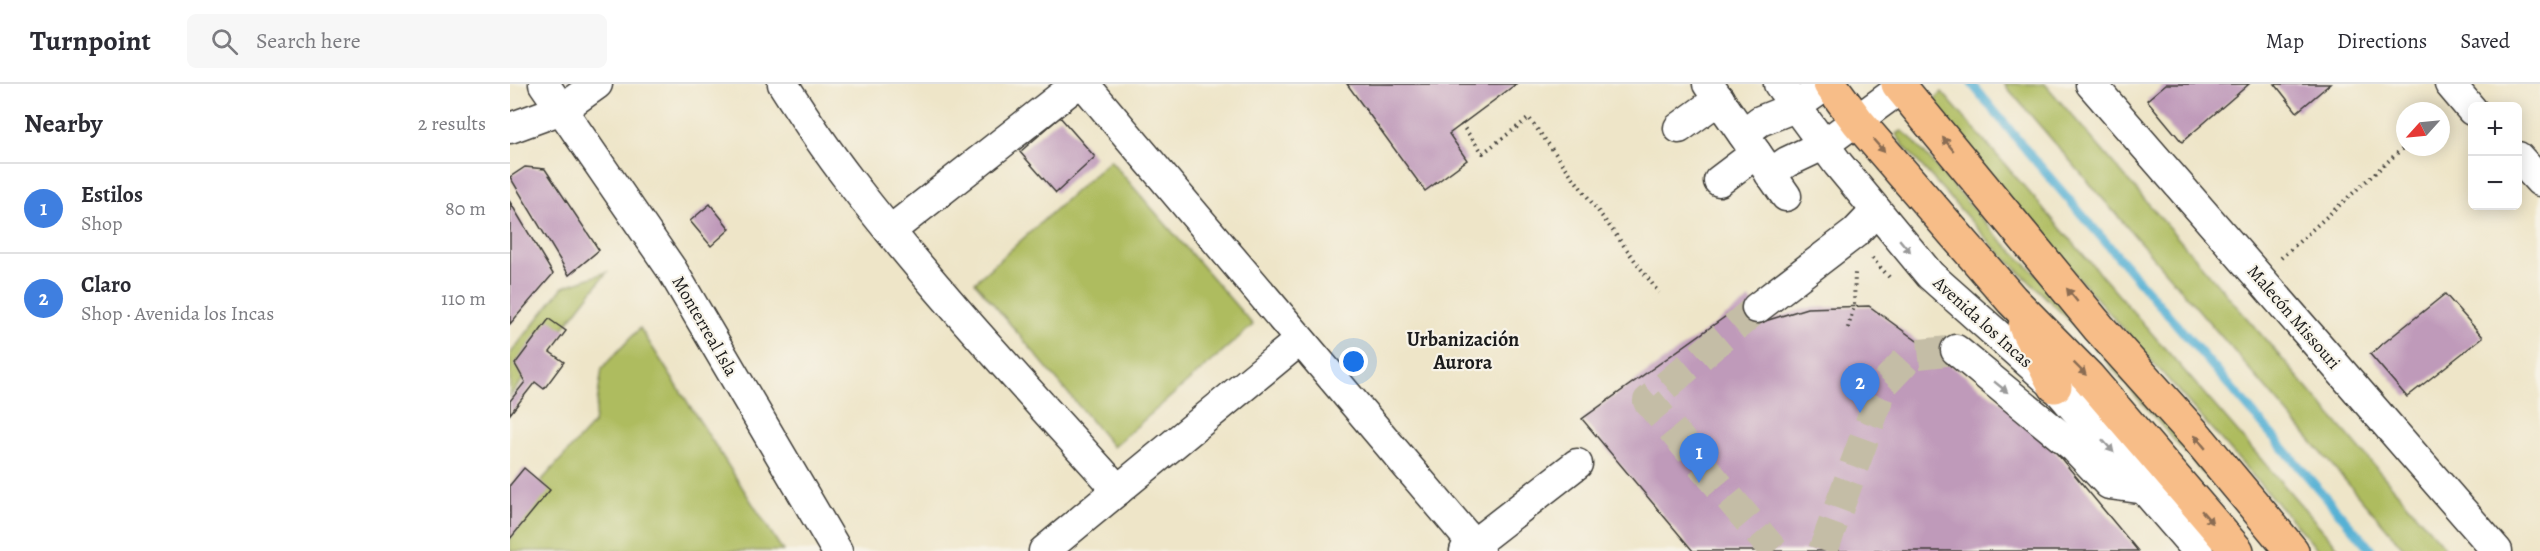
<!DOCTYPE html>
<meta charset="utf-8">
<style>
:root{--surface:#fff;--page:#f7f7f7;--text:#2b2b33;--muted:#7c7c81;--line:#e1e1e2;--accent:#d93025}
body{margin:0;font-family:Alegreya,serif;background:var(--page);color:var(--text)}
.controls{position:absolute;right:18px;top:18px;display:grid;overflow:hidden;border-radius:9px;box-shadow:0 3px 15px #0003}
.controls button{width:54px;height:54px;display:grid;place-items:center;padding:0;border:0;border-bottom:2px solid var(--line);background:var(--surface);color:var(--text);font:30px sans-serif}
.compass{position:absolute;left:1886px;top:18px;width:54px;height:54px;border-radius:50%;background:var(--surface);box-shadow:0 3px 15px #0003;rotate:243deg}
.you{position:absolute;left:844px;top:278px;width:21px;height:21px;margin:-15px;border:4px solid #fff;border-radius:50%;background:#1a73e8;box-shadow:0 0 0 9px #1a73e833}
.badge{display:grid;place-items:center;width:39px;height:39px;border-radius:50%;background:var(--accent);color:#fff;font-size:20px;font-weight:700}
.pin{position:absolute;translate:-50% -50px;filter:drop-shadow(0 2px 3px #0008)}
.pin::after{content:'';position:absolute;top:32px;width:21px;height:18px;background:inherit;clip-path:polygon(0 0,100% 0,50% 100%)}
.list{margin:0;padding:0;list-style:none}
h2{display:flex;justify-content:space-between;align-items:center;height:78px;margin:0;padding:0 24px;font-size:26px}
h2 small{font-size:20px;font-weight:400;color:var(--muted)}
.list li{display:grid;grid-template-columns:39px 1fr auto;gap:18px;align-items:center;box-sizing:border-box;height:90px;padding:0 24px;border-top:2px solid var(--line)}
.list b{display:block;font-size:22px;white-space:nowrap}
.list p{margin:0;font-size:20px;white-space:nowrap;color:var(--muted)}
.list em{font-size:20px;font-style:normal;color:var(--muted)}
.icon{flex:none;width:33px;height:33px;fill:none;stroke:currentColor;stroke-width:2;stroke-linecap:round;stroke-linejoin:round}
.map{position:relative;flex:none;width:2030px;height:467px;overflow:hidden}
header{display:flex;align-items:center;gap:36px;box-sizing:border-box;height:84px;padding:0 30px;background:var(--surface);border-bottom:2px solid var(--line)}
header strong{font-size:28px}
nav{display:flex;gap:33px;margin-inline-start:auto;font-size:21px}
.search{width:420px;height:54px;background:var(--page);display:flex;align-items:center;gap:15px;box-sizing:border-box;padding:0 21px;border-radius:9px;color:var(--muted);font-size:22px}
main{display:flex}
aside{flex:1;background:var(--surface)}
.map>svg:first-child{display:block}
.green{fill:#aebc5e;stroke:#656c3d;stroke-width:1.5}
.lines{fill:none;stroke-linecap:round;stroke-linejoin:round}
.stream{stroke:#56b1d4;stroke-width:9}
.building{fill:#bf9aba}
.minor-tunnel{stroke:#c4bda6;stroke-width:30;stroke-dasharray:30 15;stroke-linecap:butt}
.minor-casing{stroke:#3c3a36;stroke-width:33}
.major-casing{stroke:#3c3a36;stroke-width:36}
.path{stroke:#3c3a36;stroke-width:4;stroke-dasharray:1.5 4.5;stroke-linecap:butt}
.minor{stroke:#fff;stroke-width:30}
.major{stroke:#f7bd88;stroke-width:33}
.oneway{fill:#8a6c52}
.oneway2{fill:#999}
.labels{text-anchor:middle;stroke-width:4.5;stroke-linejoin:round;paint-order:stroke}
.street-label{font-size:18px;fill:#1c1c1c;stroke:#f7f3e8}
.neighbourhood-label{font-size:20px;font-weight:bold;fill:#1c1c1c;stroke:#f7f3e8}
</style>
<header>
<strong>Turnpoint</strong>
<div class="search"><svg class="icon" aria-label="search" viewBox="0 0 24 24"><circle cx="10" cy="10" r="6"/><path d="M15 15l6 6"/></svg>Search here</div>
<nav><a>Map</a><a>Directions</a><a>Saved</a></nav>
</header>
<main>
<aside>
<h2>Nearby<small>2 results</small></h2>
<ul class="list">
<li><span class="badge" style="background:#3f7fe0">1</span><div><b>Estilos</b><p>Shop</p></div><em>80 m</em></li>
<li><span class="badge" style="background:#3f7fe0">2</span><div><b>Claro</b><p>Shop · Avenida los Incas</p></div><em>110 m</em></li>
</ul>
</aside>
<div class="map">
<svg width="2030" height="467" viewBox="0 0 2030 467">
<rect width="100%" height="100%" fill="#f7f3e8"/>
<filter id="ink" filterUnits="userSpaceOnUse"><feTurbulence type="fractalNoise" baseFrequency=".0167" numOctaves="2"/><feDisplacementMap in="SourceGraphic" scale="12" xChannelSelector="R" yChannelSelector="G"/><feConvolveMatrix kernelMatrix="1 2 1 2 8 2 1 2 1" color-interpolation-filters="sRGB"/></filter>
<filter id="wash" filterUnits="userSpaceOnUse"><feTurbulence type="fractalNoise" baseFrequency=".008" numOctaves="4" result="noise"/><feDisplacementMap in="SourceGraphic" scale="24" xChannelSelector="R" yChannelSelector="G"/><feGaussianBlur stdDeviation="1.35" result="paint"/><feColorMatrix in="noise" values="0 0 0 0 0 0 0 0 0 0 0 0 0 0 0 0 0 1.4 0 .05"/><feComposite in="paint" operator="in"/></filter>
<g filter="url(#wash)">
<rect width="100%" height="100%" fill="#eee5c8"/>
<g class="green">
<polygon points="1494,0 1535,0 1938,467 1896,467"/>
<polygon points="1432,8 1831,467 1809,467 1417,22"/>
<polygon points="1392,47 1400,53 1488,153 1551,214 1715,402 1696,393 1568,245 1483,162 1393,61 1386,50"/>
<polygon points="600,76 743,241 603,363 465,198"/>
<polygon points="97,188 0,312 0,270 53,203"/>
<polygon points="130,244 273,467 0,467 0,431 84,339 92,284"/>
</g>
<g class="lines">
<polyline class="stream" points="1462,0 1517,67 1862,467"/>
</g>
<g id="blocks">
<g class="building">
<polygon points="837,0 1006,0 939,50 957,76 915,107"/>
<polygon points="1656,0 1739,0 1672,58 1637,16"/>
<polygon points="1765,0 1820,0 1787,28"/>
<polygon points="550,33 585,73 546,109 510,68"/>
<polygon points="15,83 35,85 89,166 59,191 0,93"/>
<polygon points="0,118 43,190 0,240"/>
<polygon points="200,120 220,145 201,162 180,137"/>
<polygon points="1935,210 1973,253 1897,313 1860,270"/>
<polygon points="1240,215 1255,237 1297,224 1359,222 1524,342 1628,467 1183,467 1072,335"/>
<polygon points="39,235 56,247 40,268 54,278 34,305 25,298 0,330 0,317 15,298 5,280"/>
<polygon points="14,384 40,406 0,455 0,401"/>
</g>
</g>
</g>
<g filter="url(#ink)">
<use href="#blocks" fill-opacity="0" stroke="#3c3a36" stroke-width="1.5"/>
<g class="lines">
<g class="minor-tunnel">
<polyline points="1247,224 1138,317 1264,467"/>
<polyline points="1313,467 1374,300 1401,271 1446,266"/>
</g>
<g class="minor-casing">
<g id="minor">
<polyline points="34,0 162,186 327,467"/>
<path d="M273,0C294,33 316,66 340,97C423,205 517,305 608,406"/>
<polyline points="574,0 969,467"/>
<polyline points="1198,0 1276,112"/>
<polyline points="1269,0 1328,80 1420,191 1545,302 1688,467"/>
<polyline points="1581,0 1987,467"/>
<polyline points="1940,0 1962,26"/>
<polyline points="0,44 52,25 87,0"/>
<polyline points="1169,44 1209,15"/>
<polyline points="1233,50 1250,37 1285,23 1318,0"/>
<polyline points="2008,73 2030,97"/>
<polyline points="1260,90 1277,78 1313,61 1391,4"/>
<polyline points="1209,97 1246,69"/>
<polyline points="380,147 567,0"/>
<polyline points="1247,224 1345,149 1366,127"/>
<polyline points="1446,266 1565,364 1599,400 1636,405"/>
<polyline points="534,467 790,256"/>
<polyline points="955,467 1067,380"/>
</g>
</g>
<g class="major-casing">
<g id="major">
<polyline points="1320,0 1348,38 1502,216 1578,293 1727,467"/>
<polyline points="1388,0 1589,244 1687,353 1782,467"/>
<polyline points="1515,242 1545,302"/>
</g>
</g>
<g class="path">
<polyline points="951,40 973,69 1019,34 1149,209"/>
<polyline points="1362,174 1379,193"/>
<polyline points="1771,174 1895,62"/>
<polyline points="1338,244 1344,222 1345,188"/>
</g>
<use href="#minor" class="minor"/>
<use href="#major" class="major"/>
</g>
<defs><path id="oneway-solid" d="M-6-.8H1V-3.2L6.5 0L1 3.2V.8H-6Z" transform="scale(1.5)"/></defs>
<g class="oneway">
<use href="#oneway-solid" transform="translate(1438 60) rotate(-129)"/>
<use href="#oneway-solid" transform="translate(1369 62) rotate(49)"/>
<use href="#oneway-solid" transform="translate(1562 211) rotate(-129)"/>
<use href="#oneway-solid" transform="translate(1570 285) rotate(45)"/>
<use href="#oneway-solid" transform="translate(1690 358) rotate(-130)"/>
<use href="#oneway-solid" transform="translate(1697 433) rotate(49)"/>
</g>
<g class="oneway2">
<use href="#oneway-solid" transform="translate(1395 162) rotate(50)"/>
<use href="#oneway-solid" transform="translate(1491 303) rotate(39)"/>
<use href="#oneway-solid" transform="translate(1598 362) rotate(48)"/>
</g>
</g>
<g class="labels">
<g class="street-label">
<text transform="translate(1784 233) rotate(49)" y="6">Malecón Missouri</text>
<text transform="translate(1473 238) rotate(42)" y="6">Avenida los Incas</text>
<text transform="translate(195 242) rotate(60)" y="6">Monterreal Isla</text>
</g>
<g class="neighbourhood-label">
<text x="953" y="262">Urbanización<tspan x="953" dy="23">Aurora</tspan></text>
</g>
</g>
</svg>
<div class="controls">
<button>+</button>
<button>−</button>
</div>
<svg class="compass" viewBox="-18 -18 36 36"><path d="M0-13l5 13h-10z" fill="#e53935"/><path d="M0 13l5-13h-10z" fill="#7c7c81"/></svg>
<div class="you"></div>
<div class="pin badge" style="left:1189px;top:399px;background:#3f7fe0">1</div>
<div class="pin badge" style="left:1350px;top:329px;background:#3f7fe0">2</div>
</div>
</main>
